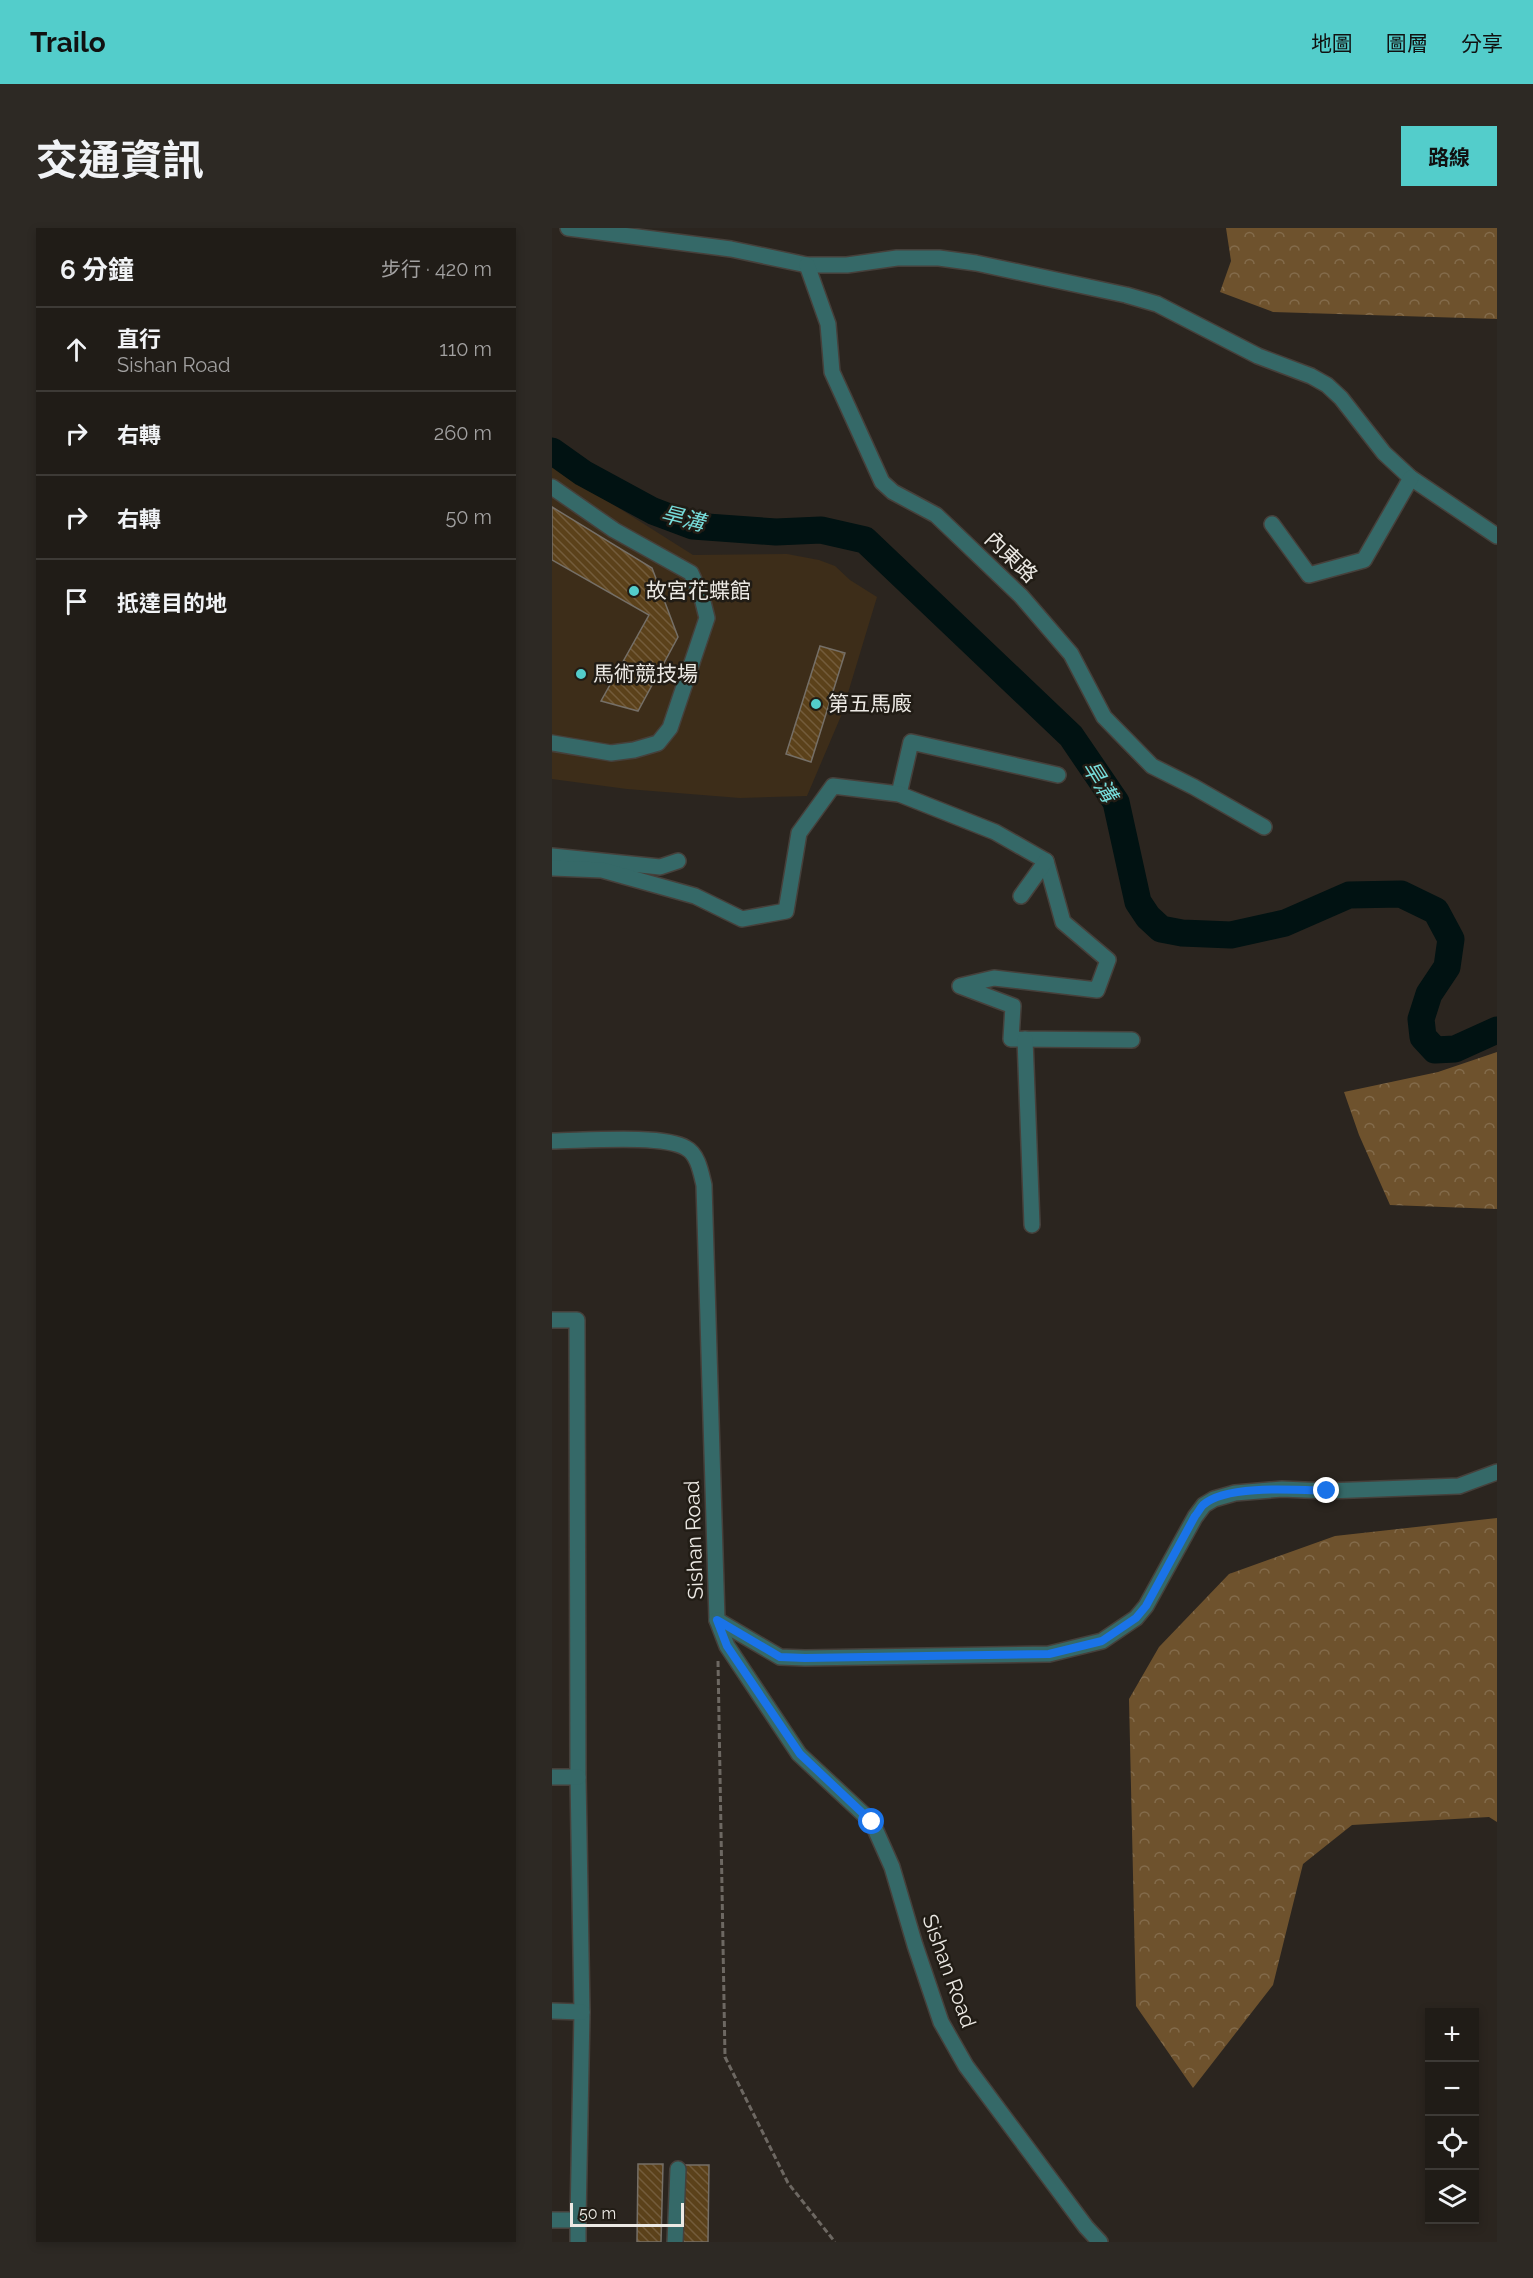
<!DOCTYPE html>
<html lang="zh-TW">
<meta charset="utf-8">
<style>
:root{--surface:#201c17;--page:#2d2924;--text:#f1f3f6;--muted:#a2a1a1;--line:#3d3a36;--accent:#53cdcb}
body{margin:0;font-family:Raleway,"Noto Sans TC",sans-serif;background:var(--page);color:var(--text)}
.controls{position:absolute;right:18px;bottom:18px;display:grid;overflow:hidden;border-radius:0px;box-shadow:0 3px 9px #0003}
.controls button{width:54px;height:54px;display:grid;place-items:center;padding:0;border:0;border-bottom:2px solid var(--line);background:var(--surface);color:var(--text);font:30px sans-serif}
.scale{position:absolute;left:18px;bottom:15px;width:114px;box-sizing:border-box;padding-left:6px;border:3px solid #ece9e4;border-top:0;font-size:16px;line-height:21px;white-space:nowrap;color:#ece9e4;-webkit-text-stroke:4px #211c15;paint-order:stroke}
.stop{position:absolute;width:18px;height:18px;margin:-14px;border:4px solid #1a73e8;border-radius:50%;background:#fff}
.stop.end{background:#1a73e8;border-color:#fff;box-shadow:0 2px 6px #0008}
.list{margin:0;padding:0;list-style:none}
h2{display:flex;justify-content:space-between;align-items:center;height:78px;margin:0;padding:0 24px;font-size:26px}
h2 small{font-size:20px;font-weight:400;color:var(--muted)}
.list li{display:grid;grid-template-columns:39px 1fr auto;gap:18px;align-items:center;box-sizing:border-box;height:84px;padding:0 24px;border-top:2px solid var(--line)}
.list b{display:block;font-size:22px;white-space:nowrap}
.list p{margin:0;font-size:20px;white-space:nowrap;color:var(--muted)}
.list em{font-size:20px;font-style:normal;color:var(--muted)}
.icon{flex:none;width:33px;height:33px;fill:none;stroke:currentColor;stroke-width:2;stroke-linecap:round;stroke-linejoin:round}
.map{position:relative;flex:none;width:945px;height:2014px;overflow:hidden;border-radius:0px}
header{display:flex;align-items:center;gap:36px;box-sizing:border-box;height:84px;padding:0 30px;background:var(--accent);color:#111}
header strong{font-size:28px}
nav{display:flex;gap:33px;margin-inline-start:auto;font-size:21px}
.intro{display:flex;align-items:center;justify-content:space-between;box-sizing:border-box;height:144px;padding:0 36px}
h1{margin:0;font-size:42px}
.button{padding:15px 27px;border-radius:0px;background:var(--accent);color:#111;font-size:21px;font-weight:700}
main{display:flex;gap:36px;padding:0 36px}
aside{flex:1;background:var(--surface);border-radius:0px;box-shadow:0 3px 9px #0003}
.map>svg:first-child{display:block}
.green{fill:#3d2d19}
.forest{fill:url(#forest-crowns)}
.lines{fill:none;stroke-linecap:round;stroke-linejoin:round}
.river{stroke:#011212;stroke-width:27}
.building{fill:url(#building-back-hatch);stroke:#756f67;stroke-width:1.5}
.minor-casing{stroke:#46403b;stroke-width:18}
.path{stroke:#6d6862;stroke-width:3;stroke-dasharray:6 3;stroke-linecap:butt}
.minor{stroke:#356968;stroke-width:15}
.route{stroke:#1a73e8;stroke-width:8}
.poi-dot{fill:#53cdcb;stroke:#211c15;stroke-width:2}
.labels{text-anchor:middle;stroke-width:5;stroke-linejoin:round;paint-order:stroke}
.street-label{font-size:21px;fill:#ece9e4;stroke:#211c15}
.poi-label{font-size:21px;fill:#ece9e4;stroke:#211c15;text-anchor:start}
.water-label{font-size:22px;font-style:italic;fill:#76dbd9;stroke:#211c15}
</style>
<header>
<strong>Trailo</strong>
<nav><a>地圖</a><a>圖層</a><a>分享</a></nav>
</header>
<div class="intro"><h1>交通資訊</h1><a class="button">路線</a></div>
<main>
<aside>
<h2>6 分鐘<small>步行 · 420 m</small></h2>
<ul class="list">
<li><svg class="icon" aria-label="ahead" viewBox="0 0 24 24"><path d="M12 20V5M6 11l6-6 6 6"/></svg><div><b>直行</b><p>Sishan Road</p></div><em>110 m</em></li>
<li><svg class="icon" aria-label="right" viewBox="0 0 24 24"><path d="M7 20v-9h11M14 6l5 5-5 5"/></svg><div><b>右轉</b></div><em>260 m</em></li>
<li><svg class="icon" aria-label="right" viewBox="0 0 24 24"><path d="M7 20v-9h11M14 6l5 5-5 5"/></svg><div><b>右轉</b></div><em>50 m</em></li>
<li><svg class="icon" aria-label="arrive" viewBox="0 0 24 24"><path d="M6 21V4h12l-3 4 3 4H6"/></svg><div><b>抵達目的地</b></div></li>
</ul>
</aside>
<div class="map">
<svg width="945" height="2014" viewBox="0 0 945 2014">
<defs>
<pattern id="forest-crowns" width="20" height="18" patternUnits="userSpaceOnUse" patternTransform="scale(1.5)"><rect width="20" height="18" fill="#6e522d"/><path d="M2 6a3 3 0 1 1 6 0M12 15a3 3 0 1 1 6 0" fill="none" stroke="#836b4b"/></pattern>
<pattern id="building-back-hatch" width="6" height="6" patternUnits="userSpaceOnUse" patternTransform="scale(1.5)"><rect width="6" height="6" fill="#5b411a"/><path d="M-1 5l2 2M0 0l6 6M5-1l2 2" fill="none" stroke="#735c3b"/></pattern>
</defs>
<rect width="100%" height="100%" fill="#2b251f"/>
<polygon class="green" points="0,235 13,246 141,327 235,326 267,332 283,338 298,352 325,369 289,488 255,568 188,570 75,561 0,551"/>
<g class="forest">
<polygon points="674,0 945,0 945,91 721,84 668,64 679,33"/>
<polygon points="945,824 945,981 838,977 807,907 792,864 886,844"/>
<polygon points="945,1290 945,1594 937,1589 800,1597 751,1636 721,1757 641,1860 584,1778 577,1471 607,1419 677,1346 783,1308"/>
</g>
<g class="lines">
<polyline class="river" points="0,223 31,245 101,283 141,298 224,304 269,302 313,312 519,508 564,574 586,674 596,689 609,701 630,705 679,707 733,695 797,667 849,666 884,683 899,711 895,739 877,766 869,791 871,809 883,822 903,821 945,802"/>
</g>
<g class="building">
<polygon points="0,279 100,340 126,409 86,483 49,473 97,387 0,332"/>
<polygon points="268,418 293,425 259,534 234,526"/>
<polygon points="86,1936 111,1936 109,2014 85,2014"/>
<polygon points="132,1937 157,1937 156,2014 131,2014"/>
</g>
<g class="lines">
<g class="minor-casing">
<g id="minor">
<polyline points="16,0 179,21 255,37 295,37 345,30 387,30 424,35 574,67 605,76 706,128 759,148 775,157 789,170 832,225 859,250 945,308"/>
<polyline points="255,37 276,96 280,144 330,254 341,264 384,287 469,368 519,426 552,489 600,538 642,559 712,599"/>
<polyline points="0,259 62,302 139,345 150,370 155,390 118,500 106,515 82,522 59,525 0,515"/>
<polyline points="720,296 757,347 812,332 859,250"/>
<polyline points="347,566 359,514 506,547"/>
<polyline points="0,628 108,639 126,633"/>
<polyline points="0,640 50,642 143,668 190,691 234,683 247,605 281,558 347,566 443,604 494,633 511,694 556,732 545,762 442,750 408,758 461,778 459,811 580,812"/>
<polyline points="469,668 494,633"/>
<polyline points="473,811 480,997"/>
<path d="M0,913C29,913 112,906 134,920C146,926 149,945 152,957L165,1392L175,1418L247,1526L320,1594L340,1639L363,1717L389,1794L414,1838L534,1999L548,2014"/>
<polyline points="0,1092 25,1092 26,1549 30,1784 26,1992 0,1992"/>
<polyline points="165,1392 228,1429 253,1430 497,1426 550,1413 584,1390 594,1378 643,1289 652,1277 662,1271 683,1265 730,1261 775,1263 907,1258 945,1244"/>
<polyline points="0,1549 26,1549"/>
<polyline points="0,1783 30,1784"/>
<polyline points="26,2014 26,1992"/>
<polyline points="123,2014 126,1941"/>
</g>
</g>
<polyline class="path" points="166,1433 173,1829 236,1955 283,2014"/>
<use href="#minor" class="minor"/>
</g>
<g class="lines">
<path class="route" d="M320,1594L248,1526L175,1418L165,1392L228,1429L253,1430L497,1426L550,1413L584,1390L594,1378L643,1288C646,1285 648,1280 651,1277C674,1256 746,1262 775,1263"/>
</g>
<g class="poi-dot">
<circle cx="82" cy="363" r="6"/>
<circle cx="29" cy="446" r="6"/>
<circle cx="264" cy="476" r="6"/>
</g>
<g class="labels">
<g class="street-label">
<text transform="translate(459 329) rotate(44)" y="7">內東路</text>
<text transform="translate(142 1312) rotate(-92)" y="7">Sishan Road</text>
<text transform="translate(397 1743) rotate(70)" y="7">Sishan Road</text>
</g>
<g class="poi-label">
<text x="94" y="370">故宮花蝶館</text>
<text x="41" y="453">馬術競技場</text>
<text x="276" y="483">第五馬廄</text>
</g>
<g class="water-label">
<text transform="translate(131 290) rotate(14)" y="8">旱溝</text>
<text transform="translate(548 553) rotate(58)" y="8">旱溝</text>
</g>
</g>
</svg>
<div class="controls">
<button>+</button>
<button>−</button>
<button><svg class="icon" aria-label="locate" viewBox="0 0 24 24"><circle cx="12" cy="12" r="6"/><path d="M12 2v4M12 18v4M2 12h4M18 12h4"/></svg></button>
<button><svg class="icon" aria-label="layers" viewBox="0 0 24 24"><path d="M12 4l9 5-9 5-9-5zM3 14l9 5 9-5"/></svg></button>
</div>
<div class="scale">50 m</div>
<div class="stop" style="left:320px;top:1594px"></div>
<div class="stop end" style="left:775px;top:1263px"></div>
</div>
</main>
